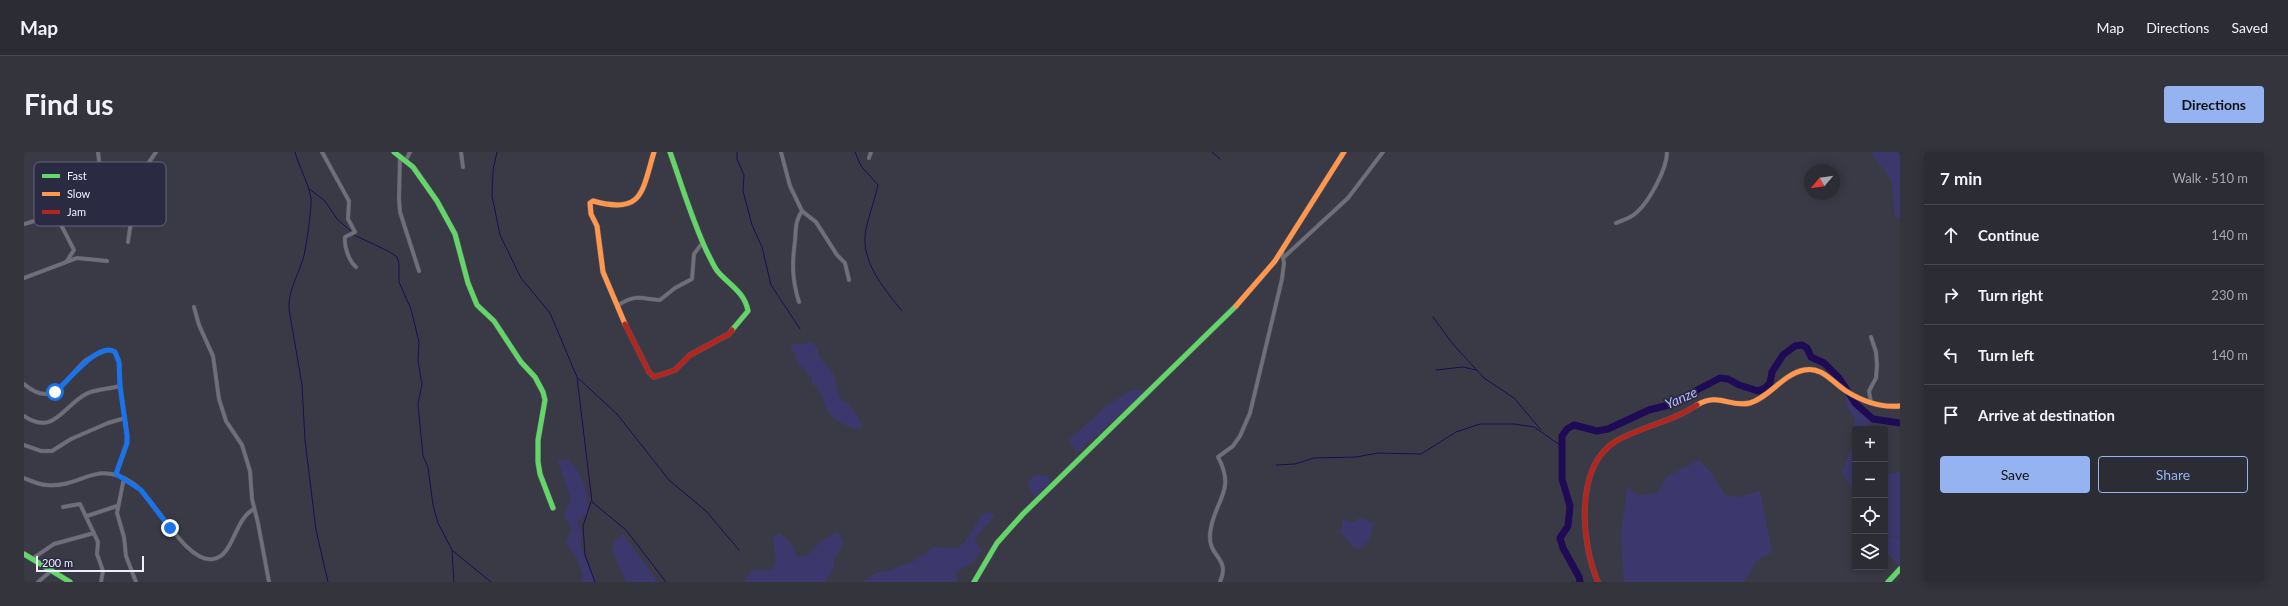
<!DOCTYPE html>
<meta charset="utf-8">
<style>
:root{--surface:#2c2c35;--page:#34343d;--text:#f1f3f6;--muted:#a6a7ad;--line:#484850;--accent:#95b2f1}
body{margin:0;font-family:Lato,sans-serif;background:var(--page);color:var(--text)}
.controls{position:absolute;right:12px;bottom:12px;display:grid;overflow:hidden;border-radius:4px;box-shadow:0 2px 10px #0003}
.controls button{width:36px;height:36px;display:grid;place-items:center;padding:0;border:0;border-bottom:1px solid var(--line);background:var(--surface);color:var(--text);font:20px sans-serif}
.compass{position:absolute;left:1780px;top:12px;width:36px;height:36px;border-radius:50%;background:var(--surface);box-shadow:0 2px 10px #0003;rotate:241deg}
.scale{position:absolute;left:12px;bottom:10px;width:108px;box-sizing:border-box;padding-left:4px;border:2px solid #edeefe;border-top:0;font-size:11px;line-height:14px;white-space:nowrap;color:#edeefe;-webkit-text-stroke:3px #2a2a42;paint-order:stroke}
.stop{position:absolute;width:12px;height:12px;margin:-9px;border:3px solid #1a73e8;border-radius:50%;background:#fff}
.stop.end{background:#1a73e8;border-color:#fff;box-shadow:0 1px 4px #0008}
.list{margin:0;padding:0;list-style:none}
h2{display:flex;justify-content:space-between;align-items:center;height:52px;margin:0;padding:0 16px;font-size:17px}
h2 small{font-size:13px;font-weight:400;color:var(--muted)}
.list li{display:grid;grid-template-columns:26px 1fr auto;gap:12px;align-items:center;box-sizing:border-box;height:60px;padding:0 16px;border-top:1px solid var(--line)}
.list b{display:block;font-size:15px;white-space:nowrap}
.list em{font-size:13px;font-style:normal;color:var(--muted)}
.actions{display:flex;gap:8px;padding:12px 16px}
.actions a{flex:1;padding:9px 0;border:1px solid var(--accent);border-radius:4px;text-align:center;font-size:14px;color:var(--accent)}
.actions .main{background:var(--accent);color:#111}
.icon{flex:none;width:22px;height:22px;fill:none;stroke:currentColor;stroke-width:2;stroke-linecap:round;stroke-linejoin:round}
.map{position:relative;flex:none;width:1876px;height:430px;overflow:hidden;border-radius:4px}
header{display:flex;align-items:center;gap:24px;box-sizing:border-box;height:56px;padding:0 20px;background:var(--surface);border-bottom:1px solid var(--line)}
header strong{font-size:19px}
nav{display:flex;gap:22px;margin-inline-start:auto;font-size:14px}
.intro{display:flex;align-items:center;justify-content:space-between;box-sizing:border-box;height:96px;padding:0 24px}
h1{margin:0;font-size:28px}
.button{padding:10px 18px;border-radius:4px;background:var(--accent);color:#111;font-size:14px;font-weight:700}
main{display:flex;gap:24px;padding:0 24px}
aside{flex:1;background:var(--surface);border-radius:4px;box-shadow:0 2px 10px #0003}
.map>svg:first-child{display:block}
.green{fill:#3c386e}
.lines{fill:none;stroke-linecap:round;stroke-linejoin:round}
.stream{stroke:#1f0b55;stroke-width:1}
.river{stroke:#1f0b55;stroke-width:7}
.street-casing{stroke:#575764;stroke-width:4.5}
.fast-casing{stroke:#575764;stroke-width:6}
.slow-casing{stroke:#575764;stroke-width:6}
.jam-casing{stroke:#575764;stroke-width:6}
.street{stroke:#6e6f79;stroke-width:3.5}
.fast{stroke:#63d668;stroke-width:5}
.slow{stroke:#ff974d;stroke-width:5}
.jam{stroke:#b3261e;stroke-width:5}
.route{stroke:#1a73e8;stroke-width:5}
.labels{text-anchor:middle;stroke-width:3.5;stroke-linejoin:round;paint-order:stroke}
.water-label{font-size:14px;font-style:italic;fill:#b7b7fa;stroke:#2a2a42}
.key{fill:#2a2a42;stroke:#64657a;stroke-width:1}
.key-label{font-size:11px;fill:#edeefe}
</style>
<header>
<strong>Map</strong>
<nav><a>Map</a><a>Directions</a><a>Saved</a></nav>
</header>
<div class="intro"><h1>Find us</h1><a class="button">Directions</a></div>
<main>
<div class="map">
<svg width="1876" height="430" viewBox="0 0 1876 430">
<rect width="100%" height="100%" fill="#3a3a47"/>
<g class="green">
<polygon points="1846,0 1876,0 1876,65 1871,66 1868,29"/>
<path d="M787,189L793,196L796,206L810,223L816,247C826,250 834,264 838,274L835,277C819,275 798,261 799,244L787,229L788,225C781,221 780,215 773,211L771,201L767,199L768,192H782Z"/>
<polygon points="1108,238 1122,239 1053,301 1045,288 1050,283 1084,253"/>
<polygon points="1823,244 1830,254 1847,270 1844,277 1831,277 1831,267 1821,250"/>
<polygon points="1831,287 1831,334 1827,335 1818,320"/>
<path d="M534,308H545C559,323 564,338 564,359L553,370L558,380L556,394L571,430H557L559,422L551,403L542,391L548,377C539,362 537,365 547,348Z"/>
<polygon points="1675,308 1687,321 1701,343 1715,345 1736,339 1748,400 1733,408 1720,430 1600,430 1597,383 1603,335 1615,344 1633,341 1644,324"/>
<polygon points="1876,320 1876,383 1868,385 1861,383 1861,323"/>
<polygon points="1014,322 1026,325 1026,331 1010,346 1004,331 1008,325"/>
<path d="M966,360L970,364L968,367L953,383L951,390L958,399L948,411L932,420L933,430H839L853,420L864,419L890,409L911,395L933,396C947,388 949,372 960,361Z"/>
<polygon points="1338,366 1349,371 1345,388 1336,397 1329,394 1315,379 1318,375 1319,367 1332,371 1333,367"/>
<polygon points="813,380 819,388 818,396 810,406 810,416 801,430 719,430 730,417 735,419 749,417 752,410 749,385 755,381 767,391 773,405 782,404 801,386"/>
<polygon points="599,382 634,430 602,430 588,397 591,389"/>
<polygon points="1876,385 1876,411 1873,413 1861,397 1861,386"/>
</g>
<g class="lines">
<g class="stream">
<path d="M271,0C275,15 284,30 287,46C288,53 282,99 279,107C274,124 264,138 265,157L278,233L281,288L292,378L304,430"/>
<polyline points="473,0 469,18 468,44 476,83 497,126 526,161 553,225 568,350 602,378 642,430"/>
<polyline points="713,0 713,7 720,23 719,39 728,73 738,95 747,133 776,177"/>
<path d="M831,0L837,14L854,33C851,48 842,71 841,84C839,113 862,139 878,159"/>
<polyline points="1188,0 1196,7"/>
<polyline points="284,36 301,49 313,67 328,80"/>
<polyline points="330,83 364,99 373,105 375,111 375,130 387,157 395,190 394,209 398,232 394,252 399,304 404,315 409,353 414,371 428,398 430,430"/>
<polyline points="1409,165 1428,191 1460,226 1490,246 1517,278"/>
<polyline points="1412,218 1439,215 1452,218"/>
<polyline points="554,226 593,262 645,328 682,359 715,398"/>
<polyline points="1252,313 1271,312 1290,306 1332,305 1354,301 1397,302 1432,280 1456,272 1490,272 1510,275 1533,291 1538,292"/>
<polyline points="567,350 559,374 561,403 571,430"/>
<polyline points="429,399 467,430"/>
</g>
<polyline class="river" points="1556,430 1555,425 1539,396 1536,386 1544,374 1546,354 1538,327 1538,284 1543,277 1550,273 1573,279 1584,277 1625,258 1645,253 1666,244 1673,238 1696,226 1704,227 1715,233 1734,239 1741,236 1746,231 1748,220 1759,203 1771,194 1778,193 1783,196 1787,205 1800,211 1815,226 1832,252 1849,267 1876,271"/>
<g class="street-casing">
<g id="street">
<path d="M298,0L325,49L324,67L331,80L321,85C320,95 325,109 332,115"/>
<polyline points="437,0 439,15"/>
<path d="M757,0L766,34L778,59C771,69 772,77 771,89C768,111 768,128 775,150"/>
<polyline points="376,4 375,47 376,60 395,119"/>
<polyline points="845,6 847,0"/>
<polyline points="382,8 386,0"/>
<polyline points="778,59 792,70 813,103 821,111 825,128"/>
<path d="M1592,71C1599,68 1607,66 1612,61C1625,50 1643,17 1643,0"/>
<polyline points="0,72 17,67 34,60"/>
<polyline points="104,90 109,56 105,50 108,35 132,0"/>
<polyline points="1259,106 1324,46 1359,0"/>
<polyline points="43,109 50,98 33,65 46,48 55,43 71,41 76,17 74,0"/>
<polyline points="0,126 53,106 83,109"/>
<path d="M593,154C612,141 617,147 636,148L651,136L668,127L670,102L679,90"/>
<polyline points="170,155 175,173 189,204 195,247 202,269 218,293 226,319 228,347 234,371 245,430"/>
<polyline points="1847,185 1852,200 1853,213 1852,226 1845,239 1847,251"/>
<path d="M0,232C31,259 42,225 62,208C67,205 72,203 76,201C81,199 86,196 91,200L95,210L96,234L103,283V291L92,322"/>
<path d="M0,264C30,284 38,255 62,242C72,237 85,237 96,234"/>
<polyline points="0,293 17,299 28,299 47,287 84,271 101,266"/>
<path d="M0,326C7,329 15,333 23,333C58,336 72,306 110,332C131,347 162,412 189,407C210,404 210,367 230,357"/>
<polyline points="100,326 93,361 100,385 102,404 112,430"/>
<polyline points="39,355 56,352 74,390 73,402 79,419 77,430"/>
<polyline points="63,364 93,354"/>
<polyline points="8,407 30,392 70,381"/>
<polyline points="14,430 27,419"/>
<path d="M1196,430C1207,405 1184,406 1186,382C1189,349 1213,340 1194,305L1209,294L1216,284L1226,261L1258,127L1260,111L1258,99"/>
</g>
</g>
<g class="fast-casing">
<g id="fast">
<polyline points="370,0 389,15 413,49 431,82 444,131 453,153 470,169 497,210 511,225 519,240 521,248 514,288 514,310 516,322 529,356"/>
<path d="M646,0C658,34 668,68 683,100C687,107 690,116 695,121C706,133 721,141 724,159L708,178"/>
<polyline points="0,402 46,430"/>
<polyline points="950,430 973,391 999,362 1212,154"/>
<polyline points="1864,430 1876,417"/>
</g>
</g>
<g class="slow-casing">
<g id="slow">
<polyline points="1212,154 1251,109 1320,0"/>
<path d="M601,172L579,120L573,74L567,62L566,51L569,49C619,63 618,40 630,0"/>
<path d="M1673,253C1695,240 1706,256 1726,251C1746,245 1759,222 1780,218C1798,214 1808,230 1822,239C1838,249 1856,256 1876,254"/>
</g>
</g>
<g class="jam-casing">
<g id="jam">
<polyline points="601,172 625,220 630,225 651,218 666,203 705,182 708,178"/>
<path d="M1574,430C1557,391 1550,315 1592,289C1618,274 1648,270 1673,253"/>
</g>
</g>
<use href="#street" class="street"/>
<use href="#fast" class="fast"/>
<use href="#slow" class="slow"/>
<use href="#jam" class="jam"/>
</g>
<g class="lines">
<path class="route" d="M31,240C43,231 75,188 91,200L95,210L96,234L103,283V291L92,322L117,338L146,376"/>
</g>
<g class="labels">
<g class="water-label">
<text transform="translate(1657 246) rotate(-24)" y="5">Yanze</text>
</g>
</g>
<rect x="10" y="10" width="132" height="64" rx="6" class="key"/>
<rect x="18" y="22" width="18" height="4" fill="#63d668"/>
<rect x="18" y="40" width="18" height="4" fill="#ff974d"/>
<rect x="18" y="58" width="18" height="4" fill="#b3261e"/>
<g class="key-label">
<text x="43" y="28">Fast</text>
<text x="43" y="46">Slow</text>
<text x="43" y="64">Jam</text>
</g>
</svg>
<div class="controls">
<button>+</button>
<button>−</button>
<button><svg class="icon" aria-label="locate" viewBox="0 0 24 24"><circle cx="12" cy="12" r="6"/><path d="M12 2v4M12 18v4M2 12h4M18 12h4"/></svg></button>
<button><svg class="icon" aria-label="layers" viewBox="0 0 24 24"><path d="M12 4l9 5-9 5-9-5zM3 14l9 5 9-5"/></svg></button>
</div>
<svg class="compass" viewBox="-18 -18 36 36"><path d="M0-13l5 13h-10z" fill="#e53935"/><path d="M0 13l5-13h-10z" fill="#a6a7ad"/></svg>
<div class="scale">200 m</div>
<div class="stop" style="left:31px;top:240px"></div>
<div class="stop end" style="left:146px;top:376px"></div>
</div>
<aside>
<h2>7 min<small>Walk · 510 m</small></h2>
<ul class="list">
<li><svg class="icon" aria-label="ahead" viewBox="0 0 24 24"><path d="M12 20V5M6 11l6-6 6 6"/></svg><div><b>Continue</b></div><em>140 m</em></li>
<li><svg class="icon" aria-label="right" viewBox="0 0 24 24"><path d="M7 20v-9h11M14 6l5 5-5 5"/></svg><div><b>Turn right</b></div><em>230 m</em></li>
<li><svg class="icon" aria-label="left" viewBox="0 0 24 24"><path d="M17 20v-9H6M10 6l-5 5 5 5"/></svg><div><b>Turn left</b></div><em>140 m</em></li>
<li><svg class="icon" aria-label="arrive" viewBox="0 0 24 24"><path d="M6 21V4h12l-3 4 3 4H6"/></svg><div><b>Arrive at destination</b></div></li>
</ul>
<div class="actions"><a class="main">Save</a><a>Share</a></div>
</aside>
</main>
